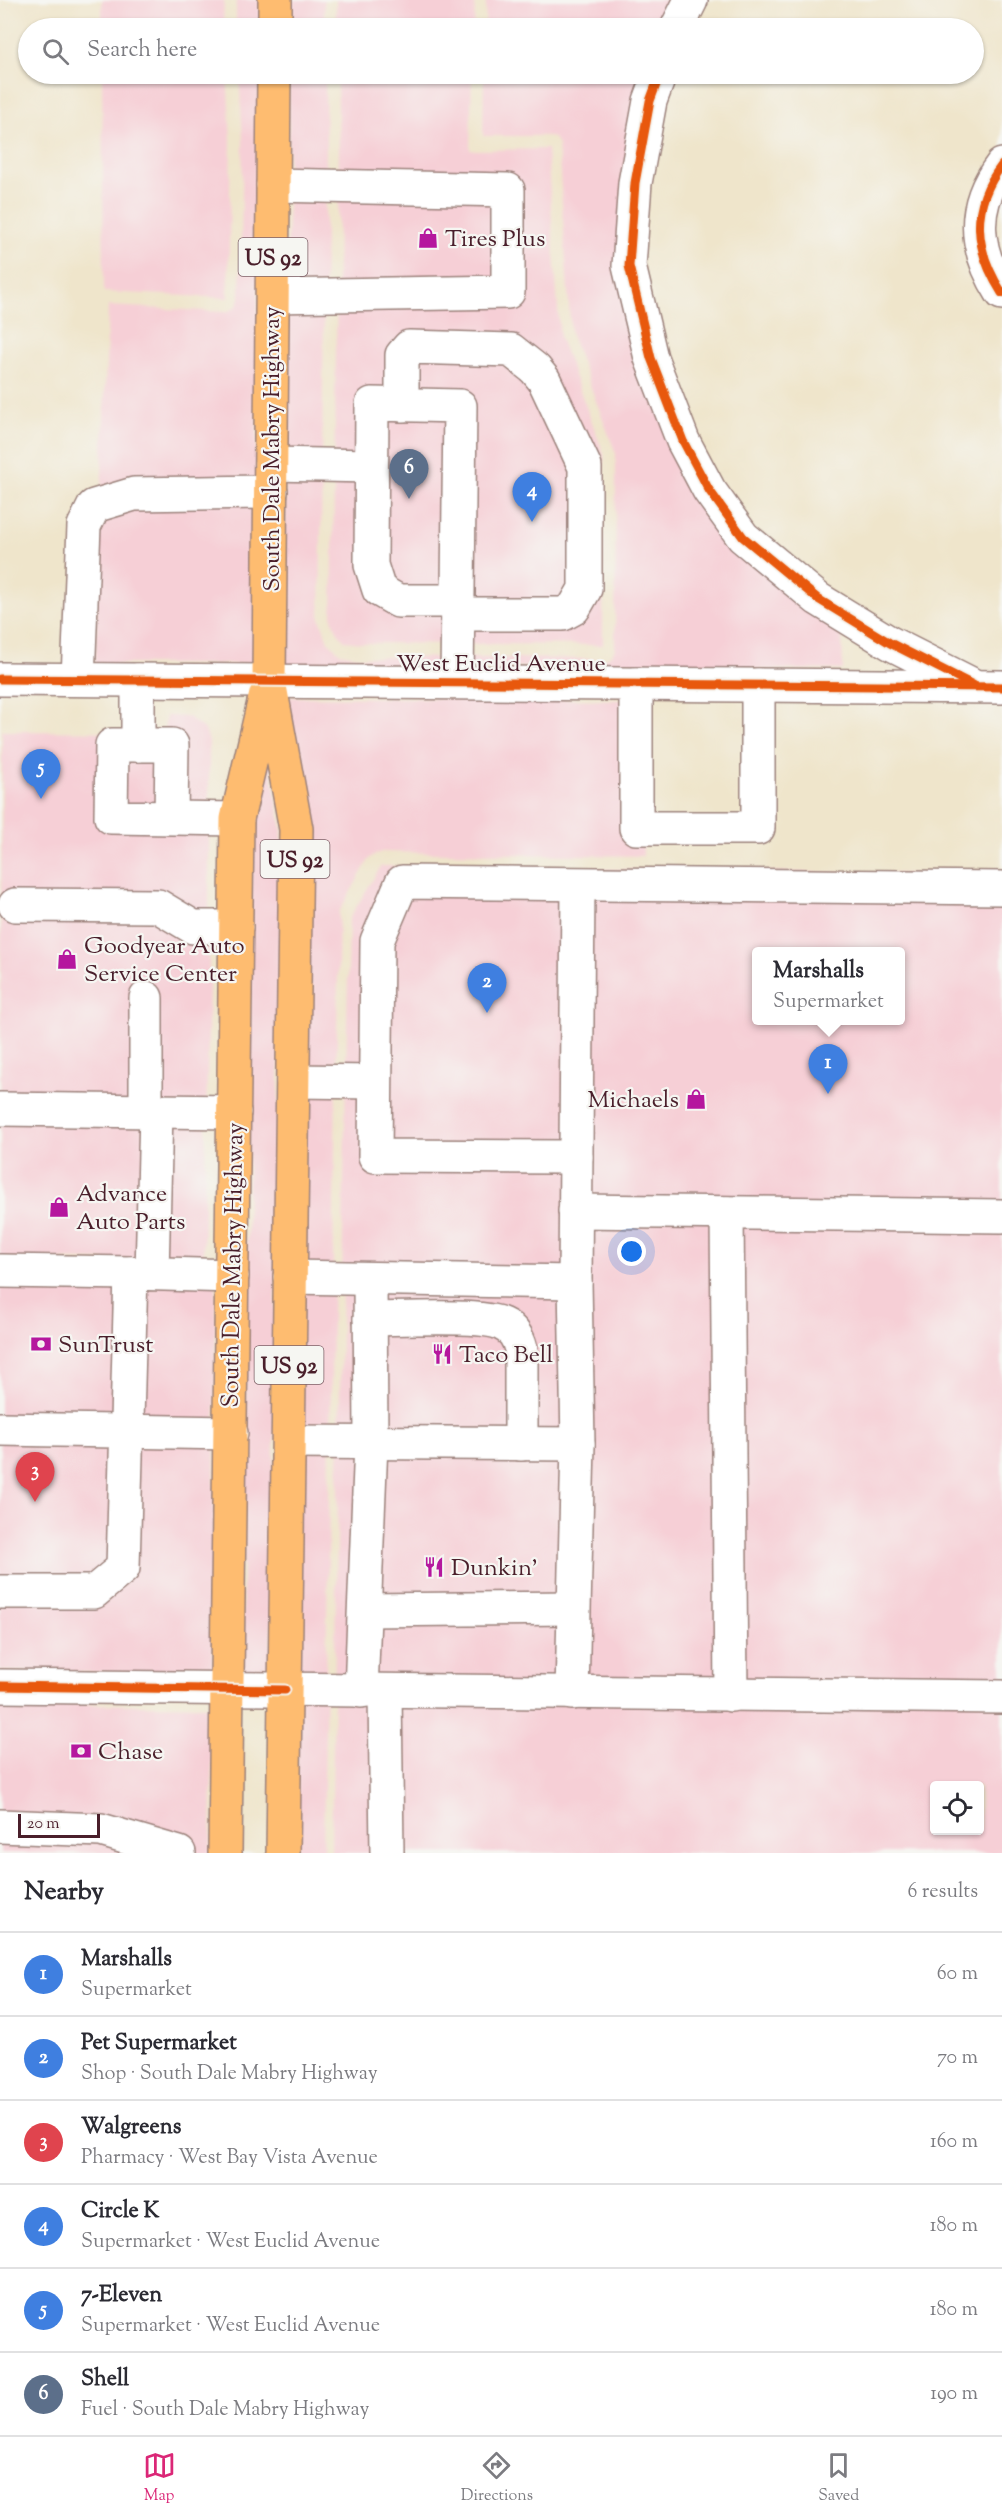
<!DOCTYPE html>
<meta charset="utf-8">
<style>
:root{--surface:#fff;--page:#f2f2f3;--text:#2b2b33;--muted:#7c7c81;--line:#e1e1e2;--accent:#db2777}
body{margin:0;font-family:"Sorts Mill Goudy",serif;background:var(--page);color:var(--text)}
.controls{position:absolute;right:18px;bottom:18px;display:grid;overflow:hidden;border-radius:6px;box-shadow:0 2px 4px #0004}
.controls button{width:54px;height:54px;display:grid;place-items:center;padding:0;border:0;border-bottom:2px solid var(--line);background:var(--surface);color:var(--text);font:30px sans-serif}
.scale{position:absolute;left:18px;bottom:15px;width:82px;box-sizing:border-box;padding-left:6px;border:3px solid #4a1f2b;border-top:0;font-size:16px;line-height:21px;white-space:nowrap;color:#4a1f2b;-webkit-text-stroke:4px #f6f6f2;paint-order:stroke}
.you{position:absolute;left:632px;top:1252px;width:21px;height:21px;margin:-15px;border:4px solid #fff;border-radius:50%;background:#1a73e8;box-shadow:0 0 0 9px #1a73e833}
.badge{display:grid;place-items:center;width:39px;height:39px;border-radius:50%;background:var(--accent);color:#fff;font-size:20px;font-weight:700}
.pin{position:absolute;translate:-50% -50px;filter:drop-shadow(0 2px 3px #0008)}
.pin::after{content:'';position:absolute;top:32px;width:21px;height:18px;background:inherit;clip-path:polygon(0 0,100% 0,50% 100%)}
.popup{position:absolute;left:752px;top:947px;width:153px;height:78px;box-sizing:border-box;display:grid;place-content:center;border-radius:6px;background:var(--surface);filter:drop-shadow(0 2px 4px #0005);font-size:20px;white-space:nowrap;color:var(--muted)}
.popup b{font-size:22px;color:var(--text)}
.popup::after{content:'';position:absolute;left:50%;top:100%;margin-left:-12px;border:12px solid transparent;border-top-color:var(--surface)}
.list{margin:0;padding:0;list-style:none}
h2{display:flex;justify-content:space-between;align-items:center;height:78px;margin:0;padding:0 24px;font-size:26px}
h2 small{font-size:20px;font-weight:400;color:var(--muted)}
.list li{display:grid;grid-template-columns:39px 1fr auto;gap:18px;align-items:center;box-sizing:border-box;height:84px;padding:0 24px;border-top:2px solid var(--line)}
.list b{display:block;font-size:22px;white-space:nowrap}
.list p{margin:0;font-size:20px;white-space:nowrap;color:var(--muted)}
.list em{font-size:20px;font-style:normal;color:var(--muted)}
.icon{flex:none;width:33px;height:33px;fill:none;stroke:currentColor;stroke-width:2;stroke-linecap:round;stroke-linejoin:round}
.map{position:relative;flex:none;width:1002px;height:1853px;overflow:hidden}
.search{position:absolute;background:var(--surface);box-shadow:0 2px 4px #0004;left:18px;right:18px;top:18px;height:66px;display:flex;align-items:center;gap:15px;box-sizing:border-box;padding:0 21px;border-radius:33px;color:var(--muted);font-size:22px}
.sheet{height:582px;background:var(--surface)}
nav{display:flex;justify-content:space-around;align-items:center;box-sizing:border-box;height:84px;border-top:2px solid var(--line);background:var(--surface);font-size:16px;color:var(--muted)}
nav a{display:grid;justify-items:center;gap:3px}
nav .on{color:var(--accent)}
.map>svg:first-child{display:block}
.built{fill:#f6cfd6;fill-rule:evenodd}
.lines{fill:none;stroke-linecap:round;stroke-linejoin:round}
.minor-casing{stroke:#9c827b;stroke-width:36}
.major-casing{stroke:#9c827b;stroke-width:36}
.minor{stroke:#fff;stroke-width:33}
.major{stroke:#febc70;stroke-width:33}
.cycleway-casing{stroke:#f6f6f2;stroke-width:13}
.cycleway{stroke:#e8590c;stroke-width:9}
.labels{text-anchor:middle;stroke-width:4.5;stroke-linejoin:round;paint-order:stroke}
.shield{fill:#f6f6f2;stroke:#7e6067;stroke-width:1.5}
.shield-label{font-size:22px;font-weight:bold;fill:#4a1f2b}
.poi-label{font-size:24px;fill:#4a1f2b;stroke:#f6f6f2;text-anchor:start}
.street-label{font-size:24px;fill:#4a1f2b;stroke:#f6f6f2}
</style>
<div class="map">
<svg width="1002" height="1853" viewBox="0 0 1002 1853">
<rect width="100%" height="100%" fill="#f6f6f2"/>
<filter id="ink" filterUnits="userSpaceOnUse"><feTurbulence type="fractalNoise" baseFrequency=".0167" numOctaves="2"/><feDisplacementMap in="SourceGraphic" scale="12" xChannelSelector="R" yChannelSelector="G"/><feConvolveMatrix kernelMatrix="1 2 1 2 8 2 1 2 1" color-interpolation-filters="sRGB"/></filter>
<filter id="wash" filterUnits="userSpaceOnUse"><feTurbulence type="fractalNoise" baseFrequency=".008" numOctaves="4" result="noise"/><feDisplacementMap in="SourceGraphic" scale="24" xChannelSelector="R" yChannelSelector="G"/><feGaussianBlur stdDeviation="1.35" result="paint"/><feColorMatrix in="noise" values="0 0 0 0 0 0 0 0 0 0 0 0 0 0 0 0 0 1.4 0 .05"/><feComposite in="paint" operator="in"/></filter>
<g filter="url(#wash)">
<rect width="100%" height="100%" fill="#efe5cb"/>
<g class="built">
<polygon points="102,0 224,0 223,28 102,28"/>
<rect x="236" y="0" width="25" height="28"/>
<polygon points="290,0 324,0 324,28 289,28"/>
<polygon points="336,0 475,0 474,28 336,28"/>
<polygon points="486,0 674,0 662,28 485,28"/>
<polygon points="102,74 227,74 231,139 228,298 104,292"/>
<polygon points="239,74 260,74 255,664 95,664 108,306 227,312 237,306 240,298 243,140"/>
<polygon points="289,74 325,74 326,150 320,618 328,641 340,653 361,657 603,659 610,656 615,649 616,454 571,335 558,145 554,138 547,136 483,136 484,74 645,74 622,181 670,448 842,632 843,670 284,665"/>
<polygon points="337,74 472,74 470,150 547,149 560,338 604,454 603,645 362,643 345,641 337,631 332,618 339,150"/>
<polygon points="287,697 644,700 642,729 643,856 381,852 370,858 339,912 323,1853 298,1853"/>
<polygon points="166,716 188,717 205,730 209,741 209,987 203,1261 0,1259 2,731 164,732"/>
<polygon points="268,752 282,830 271,1674 242,1674 252,821"/>
<path d="M381,866L1002,875V1853H331L349,919ZM756,952H900V1020H756ZM934,1786H980V1830H934Z"/>
<polygon points="216,1261 213,1674 0,1671 0,1273"/>
<polygon points="0,1703 213,1706 211,1853 0,1853"/>
</g>
</g>
<g filter="url(#ink)">
<g class="lines">
<g class="minor-casing">
<g id="minor">
<polyline points="677,28 691,0"/>
<polyline points="660,74 650,101 635,183 629,266 651,358 683,441 709,490 743,537 818,599 890,643 969,683"/>
<path d="M1002,165C970,207 974,249 1002,293"/>
<polyline points="273,296 508,292 508,190 273,185"/>
<polyline points="402,405 402,355 409,347 511,350 535,369 544,380 585,467 585,589 574,608 563,614 458,614"/>
<polyline points="271,464 371,466"/>
<polyline points="0,679 1002,687"/>
<polyline points="78,679 84,526 94,506 134,494 271,492"/>
<polyline points="457,682 460,406 372,404 371,565 379,590 398,601 458,601"/>
<polyline points="636,684 636,828 758,828 758,685"/>
<polyline points="138,745 138,680"/>
<path d="M171,818L172,745H112L111,817C153,818 195,818 237,819"/>
<polyline points="15,905 158,906 193,927 236,927"/>
<polyline points="146,998 146,1111"/>
<polyline points="293,1081 375,1082"/>
<polyline points="0,1109 234,1112"/>
<polyline points="576,1157 375,1156 377,941 402,882 1002,888"/>
<polyline points="575,1211 1002,1216"/>
<polyline points="727,1213 731,1695"/>
<polyline points="0,1271 131,1273"/>
<polyline points="152,1273 156,1111"/>
<polyline points="290,1277 575,1282"/>
<path d="M370,1319C397,1319 483,1314 502,1324C513,1329 518,1337 521,1349V1444"/>
<polyline points="0,1429 231,1433"/>
<polyline points="289,1442 578,1444"/>
<polyline points="0,1592 94,1592 123,1568 131,1273 232,1276"/>
<polyline points="365,1610 572,1608"/>
<polyline points="0,1686 1002,1697"/>
<polyline points="361,1691 371,1443 370,1279"/>
<polyline points="385,1691 387,1853"/>
<polyline points="572,1693 578,1444 575,1282 578,885"/>
<polyline points="0,1826 101,1830 179,1853"/>
</g>
</g>
<g class="major-casing">
<g id="major">
<polyline points="275,28 275,0"/>
<polyline points="274,74 269,681 296,829 283,1853"/>
<polyline points="225,1853 237,819 266,694"/>
</g>
</g>
<use href="#minor" class="minor"/>
<use href="#major" class="major"/>
<g class="cycleway-casing">
<g id="cycleway">
<polyline points="660,74 650,101 635,183 629,266 651,358 683,441 709,490 743,537 818,599 890,643 973,685"/>
<path d="M1002,165C970,207 974,249 1002,293"/>
<polyline points="0,679 1002,687"/>
<polyline points="0,1686 285,1690"/>
</g>
</g>
<use href="#cycleway" class="cycleway"/>
</g>
</g>
<defs>
<g id="shop-bare" transform="scale(1.62)"><path d="M-5-2.5h2.3a2.7 3.5 0 0 1 5.4 0H5L5.5 6h-11ZM-1.5-2.5h3a1.5 2.3 0 0 0-3 0Z" fill="#b5179e" stroke="#f6f6f2" stroke-width="2.5" paint-order="stroke"/></g>
<g id="bank-bare" transform="scale(1.62)"><path d="M-6-4H6V4H-6ZM0-2.3a2.3 2.3 0 1 0 0 4.6a2.3 2.3 0 1 0 0-4.6Z" fill="#b5179e" stroke="#f6f6f2" stroke-width="2.5" paint-order="stroke"/></g>
<g id="restaurant-bare" transform="scale(1.62)"><path d="M-5-6h1v4h1v-4h1v4h1v-4h1v5L-1.5 .5V6h-2V.5L-5-1ZM5-6V6H3V1.5H1.5Q1.5-4 5-6Z" fill="#b5179e" stroke="#f6f6f2" stroke-width="2.5" paint-order="stroke"/></g>
</defs>
<g fill-rule="evenodd">
<use href="#shop-bare" x="428" y="238"/>
<use href="#shop-bare" x="67" y="959"/>
<use href="#shop-bare" x="696" y="1099"/>
<use href="#shop-bare" x="59" y="1207"/>
<use href="#bank-bare" x="41" y="1344"/>
<use href="#restaurant-bare" x="442" y="1354"/>
<use href="#restaurant-bare" x="434" y="1567"/>
<use href="#bank-bare" x="81" y="1751"/>
</g>
<g class="labels">
<g class="shield">
<rect x="238.5" y="238" width="69" height="38" rx="4.5"/>
<rect x="260.5" y="840" width="69" height="38" rx="4.5"/>
<rect x="254.5" y="1346" width="69" height="38" rx="4.5"/>
</g>
<g class="shield-label">
<text x="273" y="265">US 92</text>
<text x="295" y="867">US 92</text>
<text x="289" y="1373">US 92</text>
</g>
<g class="poi-label">
<text x="445" y="246">Tires Plus</text>
<text x="84" y="953">Goodyear Auto<tspan x="84" dy="28">Service Center</tspan></text>
<text x="679" y="1107" text-anchor="end">Michaels</text>
<text x="76" y="1201">Advance<tspan x="76" dy="28">Auto Parts</tspan></text>
<text x="58" y="1352">SunTrust</text>
<text x="459" y="1362">Taco Bell</text>
<text x="451" y="1575">Dunkin'</text>
<text x="98" y="1759">Chase</text>
</g>
<g class="street-label">
<text transform="translate(271 449) rotate(-90)" y="8">South Dale Mabry Highway</text>
<text x="501" y="671">West Euclid Avenue</text>
<text transform="translate(232 1265) rotate(-89)" y="8">South Dale Mabry Highway</text>
</g>
</g>
</svg>
<div class="controls">
<button><svg class="icon" aria-label="locate" viewBox="0 0 24 24"><circle cx="12" cy="12" r="6"/><path d="M12 2v4M12 18v4M2 12h4M18 12h4"/></svg></button>
</div>
<div class="scale">20 m</div>
<div class="you"></div>
<div class="pin badge" style="left:828px;top:1094px;background:#3f7fe0">1</div>
<div class="popup"><b>Marshalls</b>Supermarket</div>
<div class="pin badge" style="left:487px;top:1013px;background:#3f7fe0">2</div>
<div class="pin badge" style="left:35px;top:1502px;background:#e0444e">3</div>
<div class="pin badge" style="left:532px;top:522px;background:#3f7fe0">4</div>
<div class="pin badge" style="left:41px;top:799px;background:#3f7fe0">5</div>
<div class="pin badge" style="left:409px;top:499px;background:#5c6f8a">6</div>
<div class="search"><svg class="icon" aria-label="search" viewBox="0 0 24 24"><circle cx="10" cy="10" r="6"/><path d="M15 15l6 6"/></svg>Search here</div>
</div>
<section class="sheet">
<h2>Nearby<small>6 results</small></h2>
<ul class="list">
<li><span class="badge" style="background:#3f7fe0">1</span><div><b>Marshalls</b><p>Supermarket</p></div><em>60 m</em></li>
<li><span class="badge" style="background:#3f7fe0">2</span><div><b>Pet Supermarket</b><p>Shop · South Dale Mabry Highway</p></div><em>70 m</em></li>
<li><span class="badge" style="background:#e0444e">3</span><div><b>Walgreens</b><p>Pharmacy · West Bay Vista Avenue</p></div><em>160 m</em></li>
<li><span class="badge" style="background:#3f7fe0">4</span><div><b>Circle K</b><p>Supermarket · West Euclid Avenue</p></div><em>180 m</em></li>
<li><span class="badge" style="background:#3f7fe0">5</span><div><b>7-Eleven</b><p>Supermarket · West Euclid Avenue</p></div><em>180 m</em></li>
<li><span class="badge" style="background:#5c6f8a">6</span><div><b>Shell</b><p>Fuel · South Dale Mabry Highway</p></div><em>190 m</em></li>
</ul>
</section>
<nav>
<a class="on"><svg class="icon" aria-label="map" viewBox="0 0 24 24"><path d="M3 6l6-2 6 2 6-2v14l-6 2-6-2-6 2zM9 4v14M15 6v14"/></svg>Map</a>
<a><svg class="icon" aria-label="directions" viewBox="0 0 24 24"><path d="M12 3l9 9-9 9-9-9zM9 14v-3h6M13 9l2 2-2 2"/></svg>Directions</a>
<a><svg class="icon" aria-label="saved" viewBox="0 0 24 24"><path d="M7 4h10v16l-5-4-5 4z"/></svg>Saved</a>
</nav>
